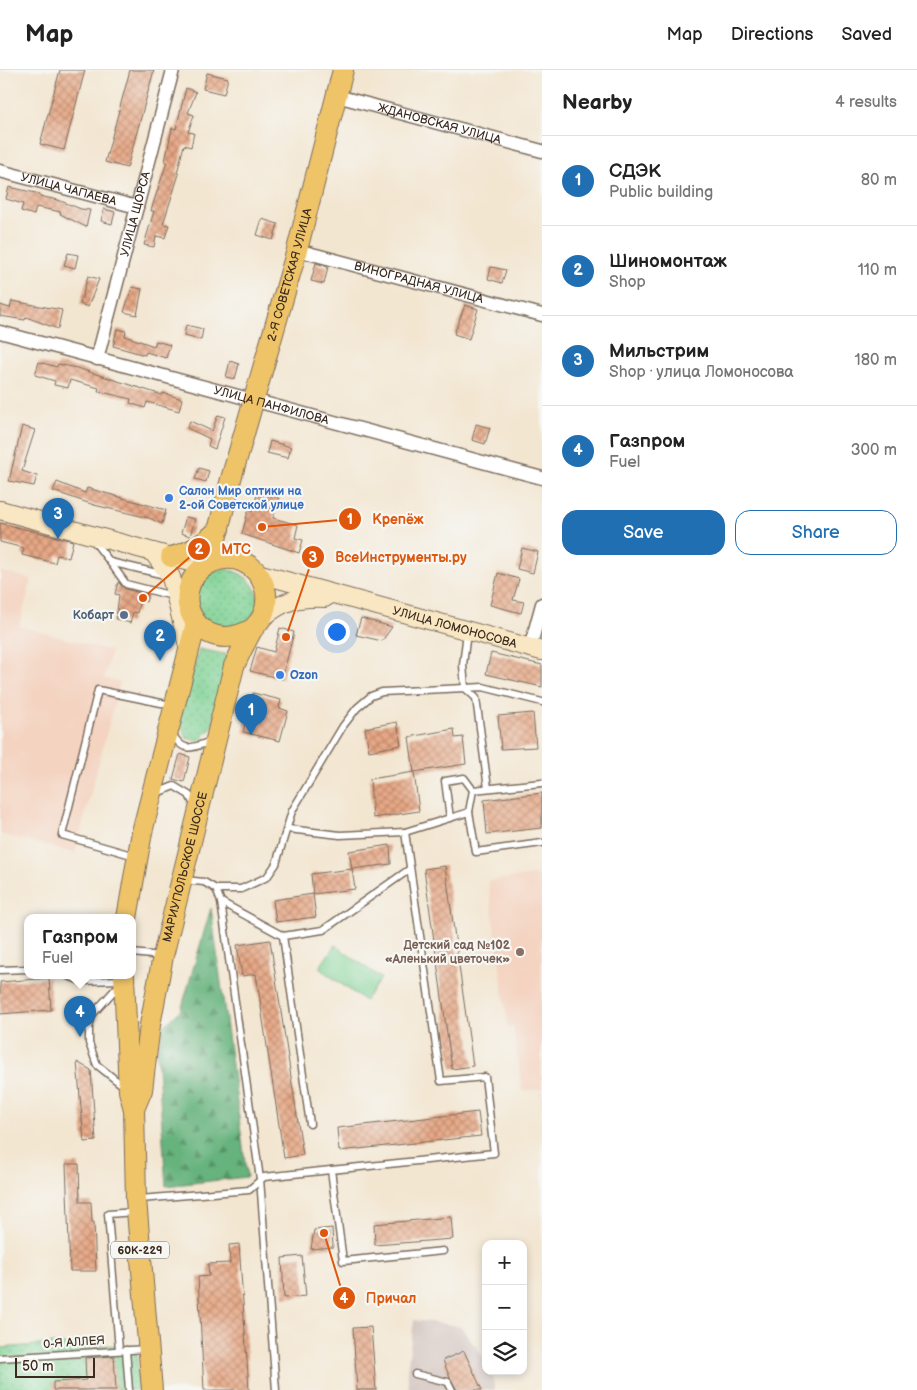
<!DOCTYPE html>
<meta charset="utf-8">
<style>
:root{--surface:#fff;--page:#f2f2f2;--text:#222;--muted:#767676;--line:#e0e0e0;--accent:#1f6fb2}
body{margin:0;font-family:"Balsamiq Sans",sans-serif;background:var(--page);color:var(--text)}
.controls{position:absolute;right:15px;bottom:15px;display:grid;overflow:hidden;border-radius:10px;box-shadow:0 2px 8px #0003}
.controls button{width:45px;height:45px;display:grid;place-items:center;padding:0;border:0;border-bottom:1px solid var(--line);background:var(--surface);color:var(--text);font:25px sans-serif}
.scale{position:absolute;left:15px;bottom:12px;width:80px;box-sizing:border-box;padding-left:5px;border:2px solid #3b2a1e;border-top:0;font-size:14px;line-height:18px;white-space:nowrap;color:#3b2a1e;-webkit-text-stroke:4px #f6f6f2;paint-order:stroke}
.you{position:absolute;left:336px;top:561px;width:18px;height:18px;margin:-12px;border:4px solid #fff;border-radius:50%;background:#1a73e8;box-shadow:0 0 0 8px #1a73e833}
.badge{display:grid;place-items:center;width:32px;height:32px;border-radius:50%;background:var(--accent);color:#fff;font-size:16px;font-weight:700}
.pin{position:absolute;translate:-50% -41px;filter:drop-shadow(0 1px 2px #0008)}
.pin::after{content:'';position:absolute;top:26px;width:18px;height:15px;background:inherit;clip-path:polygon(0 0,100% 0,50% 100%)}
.popup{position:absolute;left:24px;top:844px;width:112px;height:65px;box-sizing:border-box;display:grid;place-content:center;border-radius:10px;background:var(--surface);filter:drop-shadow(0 1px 4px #0005);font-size:16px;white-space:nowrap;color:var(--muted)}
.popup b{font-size:19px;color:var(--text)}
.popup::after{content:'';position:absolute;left:50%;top:100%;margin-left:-10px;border:10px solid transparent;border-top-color:var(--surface)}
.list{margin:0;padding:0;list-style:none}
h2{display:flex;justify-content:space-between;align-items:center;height:65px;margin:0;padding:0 20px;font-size:21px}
h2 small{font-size:16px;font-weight:400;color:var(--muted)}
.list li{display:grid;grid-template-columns:32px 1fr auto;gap:15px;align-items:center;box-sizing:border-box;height:90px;padding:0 20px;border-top:1px solid var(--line)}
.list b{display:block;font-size:19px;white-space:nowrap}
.list p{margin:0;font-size:16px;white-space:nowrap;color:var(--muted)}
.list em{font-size:16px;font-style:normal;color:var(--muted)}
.actions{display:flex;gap:10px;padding:15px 20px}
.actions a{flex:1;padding:11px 0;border:1px solid var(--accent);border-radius:15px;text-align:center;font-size:18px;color:var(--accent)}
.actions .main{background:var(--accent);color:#fff}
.icon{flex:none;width:28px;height:28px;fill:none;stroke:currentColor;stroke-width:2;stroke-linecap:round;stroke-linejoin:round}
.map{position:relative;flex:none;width:542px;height:1320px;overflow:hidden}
header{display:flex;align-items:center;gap:30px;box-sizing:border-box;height:70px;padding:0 25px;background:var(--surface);border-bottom:1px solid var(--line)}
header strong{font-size:24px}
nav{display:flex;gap:28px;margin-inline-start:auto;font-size:18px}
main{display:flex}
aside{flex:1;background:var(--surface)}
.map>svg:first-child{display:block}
.built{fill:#f4d3c0}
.industrial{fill:#d0c0bc}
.grass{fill:url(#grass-dots);stroke:#5c7e58}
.forest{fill:url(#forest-firs);stroke:#506e4e}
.park{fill:#7dd193;stroke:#5c7e58}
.building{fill:url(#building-cross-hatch)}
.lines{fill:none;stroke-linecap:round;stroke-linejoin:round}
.lane-casing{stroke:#7b6c5d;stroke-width:9}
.street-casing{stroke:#7b6c5d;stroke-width:15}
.secondary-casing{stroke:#7b6c5d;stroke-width:20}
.primary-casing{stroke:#7b6c5d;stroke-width:22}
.lane{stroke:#fff;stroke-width:6}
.street{stroke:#fff;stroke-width:12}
.secondary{stroke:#f9e7c3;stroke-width:18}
.primary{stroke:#efc469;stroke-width:20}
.shop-dot{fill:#3f7fe0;stroke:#f6f6f2;stroke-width:2}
.service-dot{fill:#5c6f8a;stroke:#f6f6f2;stroke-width:2}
.education-dot{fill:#8d6e63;stroke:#f6f6f2;stroke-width:2}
.labels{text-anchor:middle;stroke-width:4.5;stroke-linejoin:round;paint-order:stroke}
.shield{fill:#f6f6f2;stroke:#73675e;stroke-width:1}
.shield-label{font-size:11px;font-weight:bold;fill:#3b2a1e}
.street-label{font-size:12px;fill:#3b2a1e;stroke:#f6f6f2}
.shop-label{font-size:12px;font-weight:bold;fill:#366cbe;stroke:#f6f6f2;text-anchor:start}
.service-label{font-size:12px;font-weight:bold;fill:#4e5e75;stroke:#f6f6f2;text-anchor:end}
.education-label{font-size:12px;font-weight:bold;fill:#785e54;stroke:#f6f6f2;text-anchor:end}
.leader{fill:none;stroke:#df570d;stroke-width:2}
.callout-dot{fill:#df570d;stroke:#f6f6f2;stroke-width:2}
.mark-label{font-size:15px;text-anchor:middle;font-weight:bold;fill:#fff}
.callout-label{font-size:14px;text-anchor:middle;font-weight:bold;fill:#df570d;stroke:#f6f6f2;stroke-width:4.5;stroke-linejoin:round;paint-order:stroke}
</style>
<header>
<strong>Map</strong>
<nav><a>Map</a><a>Directions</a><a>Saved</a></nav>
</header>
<main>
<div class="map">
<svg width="542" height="1320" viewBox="0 0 542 1320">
<defs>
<pattern id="grass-dots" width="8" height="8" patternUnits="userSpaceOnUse" patternTransform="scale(1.25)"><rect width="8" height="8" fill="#7dd193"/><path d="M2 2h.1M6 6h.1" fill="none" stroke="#68aa77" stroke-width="1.8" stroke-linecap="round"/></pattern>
<pattern id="forest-firs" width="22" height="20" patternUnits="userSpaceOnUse" patternTransform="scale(1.25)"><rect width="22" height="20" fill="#66b37d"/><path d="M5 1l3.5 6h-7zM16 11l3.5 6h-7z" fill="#559266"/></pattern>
<pattern id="building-cross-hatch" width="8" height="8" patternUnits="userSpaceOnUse" patternTransform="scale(1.25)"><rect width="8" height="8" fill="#e7a886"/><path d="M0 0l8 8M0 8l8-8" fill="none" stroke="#bc896d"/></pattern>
</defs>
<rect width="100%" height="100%" fill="#f6f6f2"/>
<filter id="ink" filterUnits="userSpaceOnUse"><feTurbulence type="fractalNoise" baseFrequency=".02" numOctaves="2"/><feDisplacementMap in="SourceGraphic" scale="10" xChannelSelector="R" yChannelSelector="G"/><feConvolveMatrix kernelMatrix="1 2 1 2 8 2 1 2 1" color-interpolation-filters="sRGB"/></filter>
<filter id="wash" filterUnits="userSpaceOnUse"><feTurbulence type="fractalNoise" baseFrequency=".0096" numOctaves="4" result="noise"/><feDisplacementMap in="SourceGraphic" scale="20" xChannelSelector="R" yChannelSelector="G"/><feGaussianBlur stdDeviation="1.12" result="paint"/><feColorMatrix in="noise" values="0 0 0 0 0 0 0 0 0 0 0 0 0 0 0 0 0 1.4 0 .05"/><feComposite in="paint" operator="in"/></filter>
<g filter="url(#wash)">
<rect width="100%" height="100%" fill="#f3e6d1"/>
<g class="built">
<polygon points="0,501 32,509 19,556 111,581 104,608 120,612 75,783 0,764"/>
<polygon points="542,804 542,1037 540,1019 522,1021 513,956 508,957 488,811"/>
</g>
<polygon class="industrial" points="414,1250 460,1256 486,1290 486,1301 491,1301 495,1320 409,1320 407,1300"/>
<g class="grass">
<path d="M221,499C246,499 268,523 253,547C250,551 245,555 241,558L207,557C195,528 185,513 221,499Z"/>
<polygon points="199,579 229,585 212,658 199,671 186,668 180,650"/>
<polygon points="49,1274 136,1276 139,1320 0,1320 0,1278"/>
</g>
<polygon class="forest" points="211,838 247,1107 166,1116 157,983 163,957 181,940"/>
<polygon class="park" points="335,875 381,908 365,931 319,898"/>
<g id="blocks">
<g class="building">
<polygon points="60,0 85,0 64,80 40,74"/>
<polygon points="130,0 154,0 127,98 105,92"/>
<polygon points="207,3 228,8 224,24 203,19"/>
<polygon points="186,18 196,22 188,43 194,45 188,62 194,63 191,77 184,75 177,103 179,104 163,154 169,155 165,168 156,166 154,177 144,175 154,141 151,141 154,131 167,92 165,92 172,58 176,59"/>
<polygon points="9,117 40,124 39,126 58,130 81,139 90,140 86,157 60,144 61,142 36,137 34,145 21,141 23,134 6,129"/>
<polygon points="104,139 115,142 112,154 101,151"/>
<polygon points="262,149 278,154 273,170 257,165"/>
<polygon points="68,183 78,185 75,198 64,195"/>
<polygon points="316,193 328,197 324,214 311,211"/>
<polygon points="491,197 506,200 502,213 488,209"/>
<polygon points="88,206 99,209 88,237 80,234"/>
<polygon points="132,217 142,219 137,245 124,242"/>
<polygon points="12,231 62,240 58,259 26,247 25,250 0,246 0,235 10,238"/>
<polygon points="465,235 478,239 469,269 454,264"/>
<polygon points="186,255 203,259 201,270 184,266"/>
<polygon points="117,259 126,261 125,266 154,276 156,271 170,275 166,288 146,282 145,285 113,276"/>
<polygon points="230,291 239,294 235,309 226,307"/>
<polygon points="39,292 57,297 58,294 77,298 162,325 163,323 182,329 179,341 147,332 145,338 130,333 131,329 98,321 99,318 70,310 68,318 54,315 55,311 35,305"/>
<polygon points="218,345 225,347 215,379 208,376 210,369 187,358 190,351 212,361"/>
<polygon points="476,354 490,358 485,374 472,370"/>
<polygon points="22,356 35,360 22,401 37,406 34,416 9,411"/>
<polygon points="270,371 291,377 288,388 267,383"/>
<polygon points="199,398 209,401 206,412 195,409"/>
<polygon points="57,412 85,423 87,418 166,440 162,454 149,448 94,435 53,421"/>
<polygon points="258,422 279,428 273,448 298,455 295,468 303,470 299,483 242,464 248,441 252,442"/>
<polygon points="186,447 195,449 190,466 181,463"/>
<polygon points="0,453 73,471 69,488 57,485 55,493 22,485 24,478 0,472"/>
<polygon points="522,478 538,482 533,503 517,499"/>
<polygon points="498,503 519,509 513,530 524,532 521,543 490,535"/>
<polygon points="118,512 125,519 148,525 146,532 140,530 137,543 133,542 130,553 116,549 119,525 115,524"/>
<polygon points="361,548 392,557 382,571 356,565"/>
<polygon points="280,558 294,562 282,609 250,601 257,577 274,582"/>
<polygon points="491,583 542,595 542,617 486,604"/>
<polygon points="253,623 281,630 279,638 288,641 280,671 243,662"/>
<polygon points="533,643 536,677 501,679 498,646"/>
<polygon points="397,652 401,675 369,681 365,658"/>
<polygon points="454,659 455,668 463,667 466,694 414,702 409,667"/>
<polygon points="180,684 190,687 184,712 173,709"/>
<polygon points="414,702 419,741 373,748 370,709"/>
<polygon points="542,723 542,758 487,764 484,730"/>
<polygon points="390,775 391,794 352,799 349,781"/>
<polygon points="445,796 473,996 452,999 424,799"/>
<polygon points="352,799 355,819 313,824 316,847 276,852 273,830 313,824 311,804"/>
<polygon points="270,870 303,1085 284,1088 256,904 242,906 237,875"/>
<polygon points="49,908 51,940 0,944 0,912"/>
<polygon points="77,992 91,1000 96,1071 84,1072"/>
<polygon points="478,1042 481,1066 339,1081 337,1058"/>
<polygon points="66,1094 79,1094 80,1132 91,1132 92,1152 94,1152 96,1201 70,1201"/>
<polygon points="451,1147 453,1169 375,1175 374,1154"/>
<polygon points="332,1158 333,1177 311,1179 314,1160"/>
<polygon points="239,1174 249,1320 204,1320 198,1207 209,1206 208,1194 230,1193 229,1175"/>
<polygon points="302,1186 306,1226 284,1228 282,1188"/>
<polygon points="371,1257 376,1320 357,1320 353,1258"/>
<polygon points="464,1281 482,1320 457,1320 450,1308 443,1290"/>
<polygon points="114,1286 116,1320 53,1320 53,1312 86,1310 85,1288"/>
</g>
</g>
</g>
<g filter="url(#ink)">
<use href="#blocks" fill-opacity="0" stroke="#7b6c5d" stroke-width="1"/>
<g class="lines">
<g class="lane-casing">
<g id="lane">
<polyline points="93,470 110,492 165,505"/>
<polyline points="110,492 126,514 173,526"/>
<polyline points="467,562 463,595 465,618 483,617 542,632"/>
<path d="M172,663C183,684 192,678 211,671"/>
<polyline points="473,720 542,713"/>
<polyline points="157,723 174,716 189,725 194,735"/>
<polyline points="469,742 476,782 542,773"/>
<polyline points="288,759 340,765 405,762"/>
<polyline points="135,786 62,765 98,620 171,635"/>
<polyline points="184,810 204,812 216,819 221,832 260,1109 276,1320"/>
<polyline points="216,819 241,819 267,807 276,794 292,741 343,656 357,638 371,626 382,622 465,618 476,628 488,718"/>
<polyline points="221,832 283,866"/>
<polyline points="132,883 161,886"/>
<polyline points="0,900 28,899"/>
<polyline points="68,906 81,911 122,910"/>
<polyline points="120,914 92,945 89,958 89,973 97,995 126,1018"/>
<polyline points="310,1054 283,866 323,860 410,799"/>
<polyline points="331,1100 343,1191 443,1181"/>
<polyline points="140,1129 249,1120 264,1107 494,1083 485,1007 441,1011 405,762 469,742 473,720 464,708 445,711 450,748"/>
<polyline points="119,1280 108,1144 135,1142"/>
<polyline points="126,1280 129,1320"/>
<polyline points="0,1288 147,1279"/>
<polyline points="415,1304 448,1312 452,1320"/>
</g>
</g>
<g class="street-casing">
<g id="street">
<path id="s1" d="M337,26L542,81"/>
<path id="s2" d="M0,101L137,137"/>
<path id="s3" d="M297,180L542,245"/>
<path id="s4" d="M0,262L542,408"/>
<path id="s5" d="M97,289L173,0"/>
<polyline points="530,578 542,534"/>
</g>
</g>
<g class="secondary-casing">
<g id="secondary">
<polyline points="0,440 204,496"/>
<polyline points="153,482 171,507 189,580"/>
<path id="s6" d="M257,503L542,581"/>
<path d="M262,548C284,530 297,527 325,528"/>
</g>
</g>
<g class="primary-casing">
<g id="primary">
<path d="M171,487C191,482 204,474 219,459"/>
<path id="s7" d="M210,493L231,409L297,180L343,0"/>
<polyline points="127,848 142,762 196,553"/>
<polyline points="124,906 129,1021 134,1039 136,1129 152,1320"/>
<path id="s8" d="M134,1039L142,1020L150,955L163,886L234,596C239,585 245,573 251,562C254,556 259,553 262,547C272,527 264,502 243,492C232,487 218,488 207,495C164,521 198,590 252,559"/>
</g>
</g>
<use href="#lane" class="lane"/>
<use href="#street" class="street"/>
<use href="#secondary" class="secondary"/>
<use href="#primary" class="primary"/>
</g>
</g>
<g class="shop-dot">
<circle cx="169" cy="428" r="5"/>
<circle cx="280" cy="605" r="5"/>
</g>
<circle class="service-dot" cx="124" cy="545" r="5"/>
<circle class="education-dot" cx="520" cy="882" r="5"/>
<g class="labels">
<rect class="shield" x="111" y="1171.5" width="58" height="17" rx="4"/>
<g class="shield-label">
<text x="140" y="1184">60К-229</text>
</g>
<g class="street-label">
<text dy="4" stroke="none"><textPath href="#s1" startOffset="106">ЖДАНОВСКАЯ УЛИЦА</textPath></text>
<text dy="4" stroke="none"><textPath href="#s2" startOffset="71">УЛИЦА ЧАПАЕВА</textPath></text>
<text dy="4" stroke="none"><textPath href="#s5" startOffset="150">УЛИЦА ЩОРСА</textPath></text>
<text dy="4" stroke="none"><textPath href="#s7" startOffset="299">2-Я СОВЕТСКАЯ УЛИЦА</textPath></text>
<text dy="4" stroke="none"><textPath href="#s3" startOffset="126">ВИНОГРАДНАЯ УЛИЦА</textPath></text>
<text dy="4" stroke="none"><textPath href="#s4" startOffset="281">УЛИЦА ПАНФИЛОВА</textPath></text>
<text dy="4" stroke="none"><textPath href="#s6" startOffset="205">УЛИЦА ЛОМОНОСОВА</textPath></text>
<text dy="4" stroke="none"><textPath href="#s8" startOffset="248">МАРИУПОЛЬСКОЕ ШОССЕ</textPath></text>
<text transform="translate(74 1272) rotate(-4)" y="4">0-Я АЛЛЕЯ</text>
</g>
<g class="shop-label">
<text x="179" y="425">Салон Мир оптики на<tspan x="179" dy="14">2-ой Советской улице</tspan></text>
<text x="290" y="609">Ozon</text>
</g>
<g class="service-label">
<text x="114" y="549">Кобарт</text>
</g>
<g class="education-label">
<text x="510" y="879">Детский сад №102<tspan x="510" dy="14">«Аленький цветочек»</tspan></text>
</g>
</g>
<path class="leader" d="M262 457L350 449M143 528L199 479M286 567L313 487M324 1163L344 1228"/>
<g class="callout-dot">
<circle cx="262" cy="457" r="5"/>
<circle cx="143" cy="528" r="5"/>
<circle cx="286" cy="567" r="5"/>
<circle cx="324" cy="1163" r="5"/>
<circle cx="350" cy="449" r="12"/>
<circle cx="199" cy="479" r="12"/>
<circle cx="313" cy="487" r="12"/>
<circle cx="344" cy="1228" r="12"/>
</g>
<g class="mark-label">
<text x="350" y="454">1</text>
<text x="199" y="484">2</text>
<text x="313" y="492">3</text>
<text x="344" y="1233">4</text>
</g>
<g class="callout-label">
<text x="398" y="454">Крепёж</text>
<text x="236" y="484">МТС</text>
<text x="401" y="492">ВсеИнструменты.ру</text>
<text x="391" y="1233">Причал</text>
</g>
</svg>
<div class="controls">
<button>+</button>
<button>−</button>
<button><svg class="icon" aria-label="layers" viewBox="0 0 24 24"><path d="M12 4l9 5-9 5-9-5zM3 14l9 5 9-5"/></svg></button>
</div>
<div class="scale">50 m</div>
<div class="you"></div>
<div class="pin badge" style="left:251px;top:665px">1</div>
<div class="pin badge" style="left:160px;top:591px">2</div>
<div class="pin badge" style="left:58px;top:469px">3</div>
<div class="pin badge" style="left:80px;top:967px">4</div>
<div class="popup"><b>Газпром</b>Fuel</div>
</div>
<aside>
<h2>Nearby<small>4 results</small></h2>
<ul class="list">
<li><span class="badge">1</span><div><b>СДЭК</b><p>Public building</p></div><em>80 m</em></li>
<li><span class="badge">2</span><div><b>Шиномонтаж</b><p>Shop</p></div><em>110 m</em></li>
<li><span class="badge">3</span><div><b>Мильстрим</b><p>Shop · улица Ломоносова</p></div><em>180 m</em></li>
<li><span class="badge">4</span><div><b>Газпром</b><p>Fuel</p></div><em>300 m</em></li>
</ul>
<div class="actions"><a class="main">Save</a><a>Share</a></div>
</aside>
</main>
